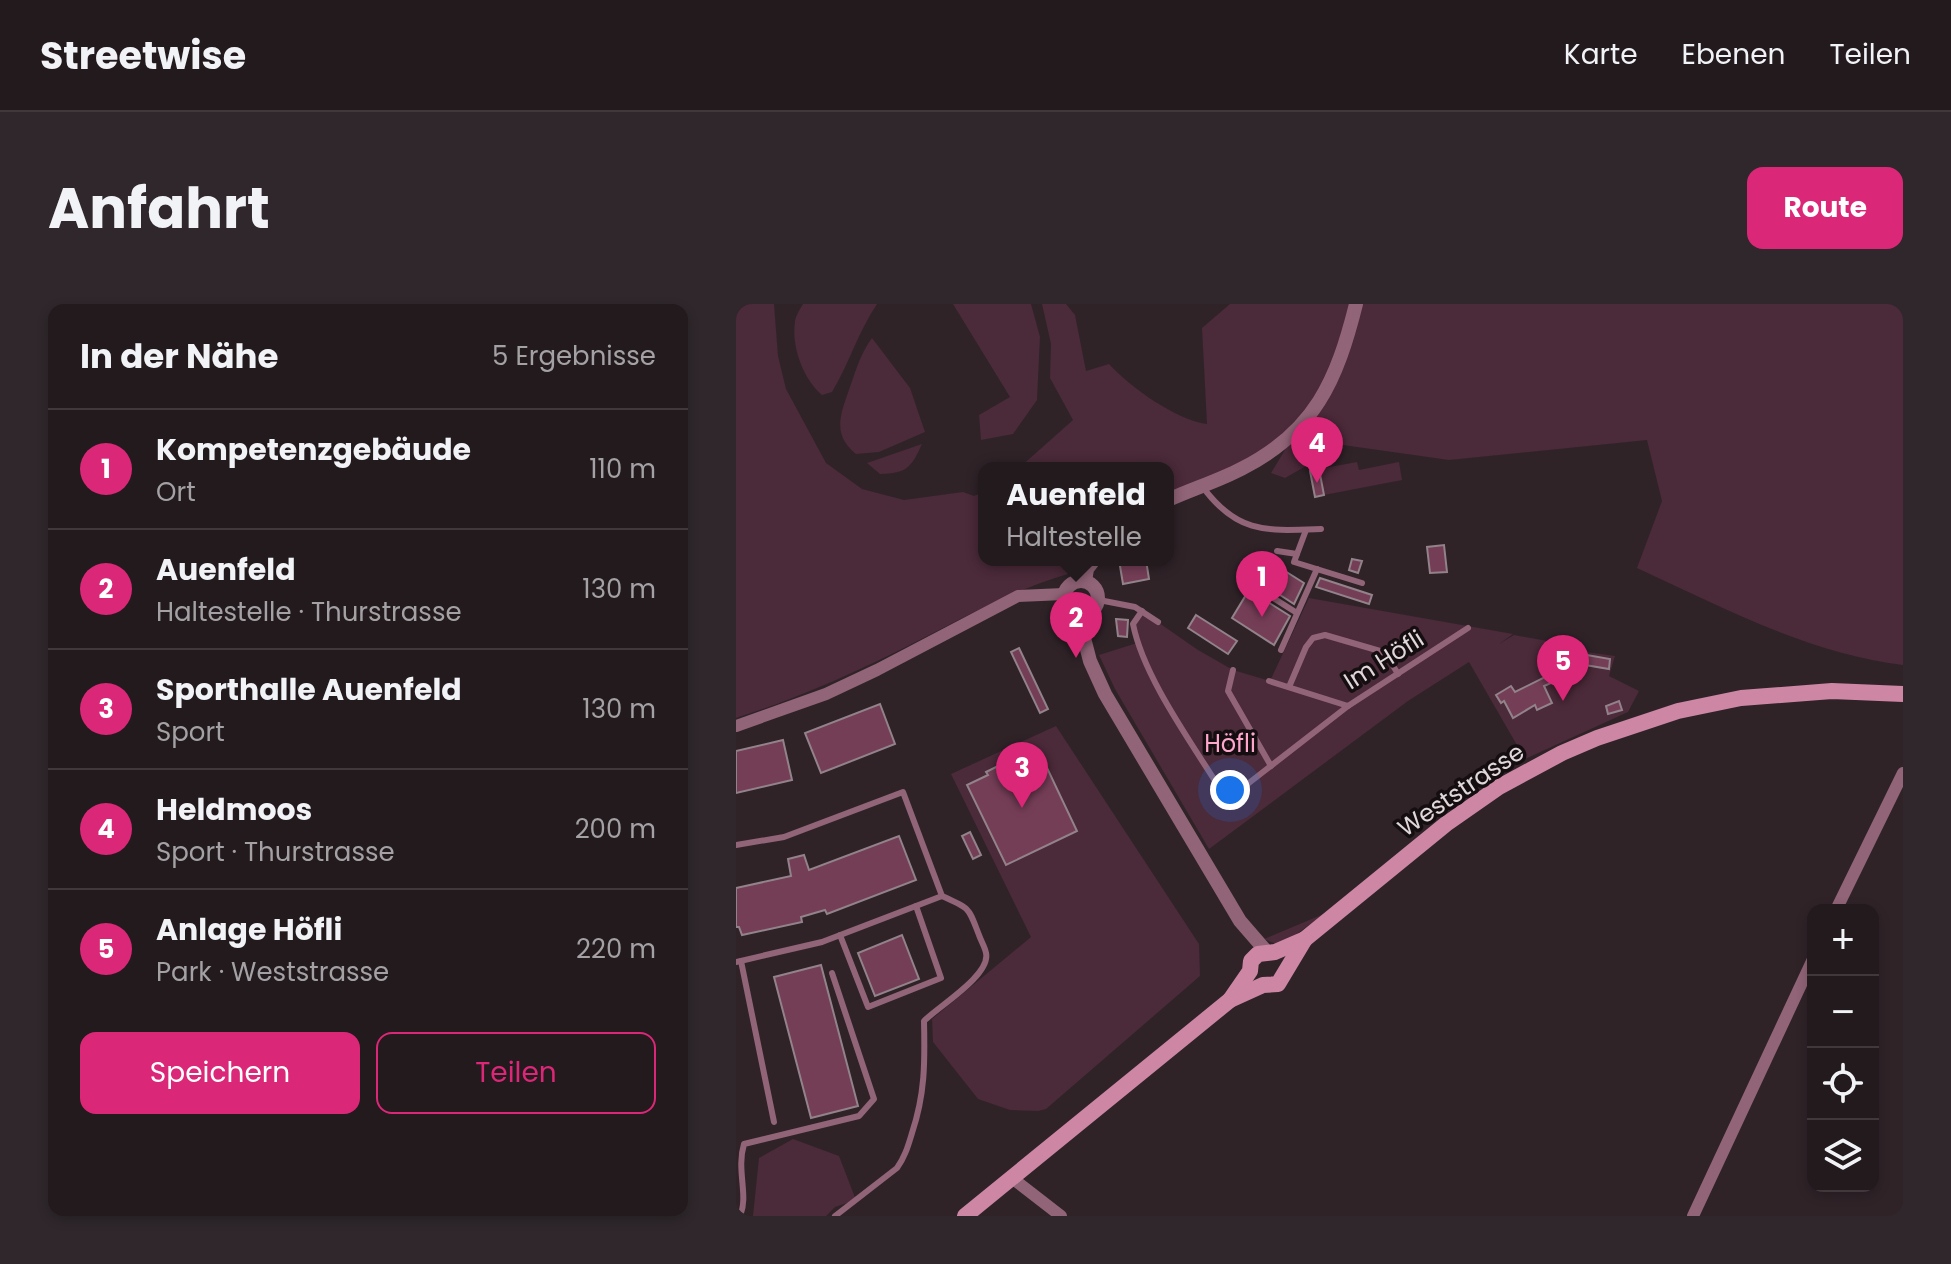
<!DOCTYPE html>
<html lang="de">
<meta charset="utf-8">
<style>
:root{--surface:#231a1e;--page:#2f272b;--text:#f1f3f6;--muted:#a3a1a4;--line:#40383c;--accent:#db2777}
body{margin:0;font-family:Poppins,sans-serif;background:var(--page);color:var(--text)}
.controls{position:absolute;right:24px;bottom:24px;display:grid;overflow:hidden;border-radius:16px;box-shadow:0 4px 12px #0003}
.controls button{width:72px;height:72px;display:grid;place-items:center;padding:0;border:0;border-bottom:2px solid var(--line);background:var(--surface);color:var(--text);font:40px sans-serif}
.you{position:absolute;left:494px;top:486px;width:28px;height:28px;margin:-20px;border:6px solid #fff;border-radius:50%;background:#1a73e8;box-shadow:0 0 0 12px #1a73e833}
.badge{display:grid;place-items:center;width:52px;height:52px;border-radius:50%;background:var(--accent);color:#fff;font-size:26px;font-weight:700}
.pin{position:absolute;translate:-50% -66px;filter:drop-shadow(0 2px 4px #0008)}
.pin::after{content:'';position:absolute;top:42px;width:28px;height:24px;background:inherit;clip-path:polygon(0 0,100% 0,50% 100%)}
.popup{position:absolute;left:242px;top:158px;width:196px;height:104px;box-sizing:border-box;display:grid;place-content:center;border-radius:16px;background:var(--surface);filter:drop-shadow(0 2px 6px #0005);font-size:26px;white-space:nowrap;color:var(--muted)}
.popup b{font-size:30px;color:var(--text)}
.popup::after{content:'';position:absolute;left:50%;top:100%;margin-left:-16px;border:16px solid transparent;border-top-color:var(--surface)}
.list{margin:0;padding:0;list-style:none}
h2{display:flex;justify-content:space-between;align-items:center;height:104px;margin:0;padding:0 32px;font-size:34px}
h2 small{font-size:26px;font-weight:400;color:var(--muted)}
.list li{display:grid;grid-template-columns:52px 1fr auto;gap:24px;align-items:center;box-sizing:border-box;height:120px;padding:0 32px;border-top:2px solid var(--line)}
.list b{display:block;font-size:30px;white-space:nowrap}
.list p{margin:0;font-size:26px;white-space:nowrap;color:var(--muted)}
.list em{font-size:26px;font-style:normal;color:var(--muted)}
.actions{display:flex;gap:16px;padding:24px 32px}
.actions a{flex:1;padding:18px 0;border:2px solid var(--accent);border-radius:16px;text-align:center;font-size:28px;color:var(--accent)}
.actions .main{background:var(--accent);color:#fff}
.icon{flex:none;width:44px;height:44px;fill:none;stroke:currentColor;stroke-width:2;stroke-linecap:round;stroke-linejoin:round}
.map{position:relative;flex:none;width:1167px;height:912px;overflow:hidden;border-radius:16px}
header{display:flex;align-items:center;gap:48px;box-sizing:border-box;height:112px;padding:0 40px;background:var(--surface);border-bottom:2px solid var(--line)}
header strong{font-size:38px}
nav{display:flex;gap:44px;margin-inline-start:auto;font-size:28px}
.intro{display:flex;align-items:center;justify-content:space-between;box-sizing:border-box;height:192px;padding:0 48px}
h1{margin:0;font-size:56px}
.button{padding:20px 36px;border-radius:16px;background:var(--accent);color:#fff;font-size:28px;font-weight:700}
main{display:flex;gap:48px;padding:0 48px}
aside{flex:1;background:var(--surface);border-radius:16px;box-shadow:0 4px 12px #0003}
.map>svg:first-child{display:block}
.green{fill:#4b2a39}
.building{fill:#753e57;stroke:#928289;stroke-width:2}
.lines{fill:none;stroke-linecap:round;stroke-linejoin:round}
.service{stroke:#916477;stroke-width:6}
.minor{stroke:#916477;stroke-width:12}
.tertiary{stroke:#916477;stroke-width:14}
.secondary{stroke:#ce86a5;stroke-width:16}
.labels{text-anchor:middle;stroke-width:7;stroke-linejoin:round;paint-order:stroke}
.street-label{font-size:24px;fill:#e0d7da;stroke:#140e10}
.park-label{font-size:24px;fill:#fea6cc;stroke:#140e10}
</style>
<header>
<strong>Streetwise</strong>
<nav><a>Karte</a><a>Ebenen</a><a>Teilen</a></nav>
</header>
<div class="intro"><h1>Anfahrt</h1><a class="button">Route</a></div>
<main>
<aside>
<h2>In der Nähe<small>5 Ergebnisse</small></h2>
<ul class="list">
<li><span class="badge">1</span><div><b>Kompetenzgebäude</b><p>Ort</p></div><em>110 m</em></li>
<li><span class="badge">2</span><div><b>Auenfeld</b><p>Haltestelle · Thurstrasse</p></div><em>130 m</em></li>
<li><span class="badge">3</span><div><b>Sporthalle Auenfeld</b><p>Sport</p></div><em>130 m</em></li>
<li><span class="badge">4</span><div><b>Heldmoos</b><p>Sport · Thurstrasse</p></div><em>200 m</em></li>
<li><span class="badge">5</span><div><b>Anlage Höfli</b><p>Park · Weststrasse</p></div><em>220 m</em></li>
</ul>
<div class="actions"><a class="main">Speichern</a><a>Teilen</a></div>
</aside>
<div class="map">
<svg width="1167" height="912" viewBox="0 0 1167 912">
<rect width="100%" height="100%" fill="#2f2328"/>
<g class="green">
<path d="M0,0H38L42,52L50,85L90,159L126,185L168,196L227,188L238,192L248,188V256H358L351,265C274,283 208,326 137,359C93,380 47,399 0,414Z"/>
<path d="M67,0H141C122,28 113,60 96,88L86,91C68,76 55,43 59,18C59,13 64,5 67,0Z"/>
<polygon points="217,0 295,0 304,33 301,96 277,130 245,136 243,111 274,93"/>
<path d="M306,0H330L339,11L350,67L373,60C394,83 440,116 471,120L466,24L494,0H1167V361C1073,350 986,303 901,264L926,197L911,136L713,156L607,141L549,174L535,169L558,131L432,197V164H283L337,116L314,74L315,40Z"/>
<path d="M136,34L174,84L189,128L143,148L120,150C94,129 106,107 115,80C121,63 125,49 136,34Z"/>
<path d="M186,140C175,164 171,169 144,170L131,159Z"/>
<polygon points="621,158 623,166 663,158 666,176 588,191 583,165"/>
<polygon points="573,294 777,330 763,340 778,331 838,342 843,347 879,352 873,372 903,387 892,408 789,455 733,358 672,397 473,545 379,385 363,351 401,339 397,320 406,307 462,346 497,366 534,377"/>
<polygon points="320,422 463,640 464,672 310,805 302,807 274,806 242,795 197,738 196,715 295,633 215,470"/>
<polygon points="590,609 552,636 540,640 528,635"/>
<polygon points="57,835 103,852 120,896 99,903 90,912 17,912 23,854"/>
</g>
<g class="building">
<polygon points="583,165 588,191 579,193 574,167"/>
<polygon points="708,241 711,268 694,269 691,243"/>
<polygon points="616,255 626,257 622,269 613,266"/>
<polygon points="383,256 410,256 413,275 387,280"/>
<polygon points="533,257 568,279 558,300 521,276"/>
<polygon points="584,274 636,291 633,300 580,283"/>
<polygon points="513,286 554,312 538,341 496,314"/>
<polygon points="460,311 501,337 492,350 452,324"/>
<polygon points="380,315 392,316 391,333 382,332"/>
<polygon points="283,344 312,405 304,409 275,348"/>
<polygon points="845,350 874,355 873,365 843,360"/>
<polygon points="811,372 815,379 808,382 816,399 801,406 799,401 777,414 768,397 765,399 760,391 775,382 779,388"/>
<polygon points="883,397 886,406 872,410 870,402"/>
<polygon points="144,400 159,440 85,469 69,429"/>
<polygon points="47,436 56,476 0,489 0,447"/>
<polygon points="303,447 341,527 270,561 231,481 252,471 250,468 264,461 266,465"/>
<polygon points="234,528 245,551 237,555 226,532"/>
<polygon points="163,532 180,576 91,610 89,606 65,613 66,618 6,631 3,623 0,623 0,584 55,572 52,555 68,551 73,566"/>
<polygon points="166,631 183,675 139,692 122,649"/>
<polygon points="85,661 122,802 75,814 38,673"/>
</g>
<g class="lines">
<g class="service">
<path d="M466,182C501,230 530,227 585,225"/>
<polyline points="541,247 561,250 570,226"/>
<polyline points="561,250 558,258 626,279"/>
<polyline points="515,280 561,309"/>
<polyline points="363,296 399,303 422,318"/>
<path d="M406,307L397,320C408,376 461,446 491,496L612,402"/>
<polyline points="545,346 581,265"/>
<polyline points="497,366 492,387 535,462"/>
<polyline points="533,377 612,402 732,324"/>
<polyline points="553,383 570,343 577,334 589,331 644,347 650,350 662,370"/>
<polyline points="0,541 48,533 167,488 206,592 86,638 0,658"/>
<polyline points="104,631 132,703 205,674 180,602"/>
<polyline points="5,657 38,818"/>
<path d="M4,912C13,892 0,866 8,840L123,812L138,795L96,669"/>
<path d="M99,912L161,864C169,853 172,842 176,829C189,790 189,759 188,717C203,702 255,671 250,649C249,643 245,637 243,631C232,603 235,605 206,592"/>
</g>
<g class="minor">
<polyline points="0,422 90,390 141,366 282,292 328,290"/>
<polyline points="1100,606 1167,469"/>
<polyline points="276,874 325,912"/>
<polyline points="957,912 1077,655"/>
</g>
<g class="tertiary">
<path d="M432,196C456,185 482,177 505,165C579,128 601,76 620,0"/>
<circle cx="345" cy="294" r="17"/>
<polyline points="349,277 351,265 358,256"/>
<polyline points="342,311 354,357 369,390 504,617 530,647"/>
</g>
<g class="secondary">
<polyline points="494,696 514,667 515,657 522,650 539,648 569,635 710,520 763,483 826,449 861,434 942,407 1005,394 1096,387 1167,390"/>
<polyline points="229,912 494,696 527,681 542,680 569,635"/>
</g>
</g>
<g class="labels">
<g class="street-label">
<text transform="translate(648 356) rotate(-32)" y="8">Im Höfli</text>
<text transform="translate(725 486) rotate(-34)" y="8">Weststrasse</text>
</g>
<g class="park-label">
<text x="494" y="448">Höfli</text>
</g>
</g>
</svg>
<div class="controls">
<button>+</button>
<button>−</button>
<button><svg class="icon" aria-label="locate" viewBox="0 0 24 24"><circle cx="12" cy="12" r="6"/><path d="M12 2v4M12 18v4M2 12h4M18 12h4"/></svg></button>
<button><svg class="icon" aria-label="layers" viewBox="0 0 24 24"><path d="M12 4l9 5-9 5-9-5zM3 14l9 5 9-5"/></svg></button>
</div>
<div class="you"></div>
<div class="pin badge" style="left:526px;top:313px">1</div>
<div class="pin badge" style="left:340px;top:354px">2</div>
<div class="popup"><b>Auenfeld</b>Haltestelle</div>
<div class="pin badge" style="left:286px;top:504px">3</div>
<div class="pin badge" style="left:581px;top:179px">4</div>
<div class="pin badge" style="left:827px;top:397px">5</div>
</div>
</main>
